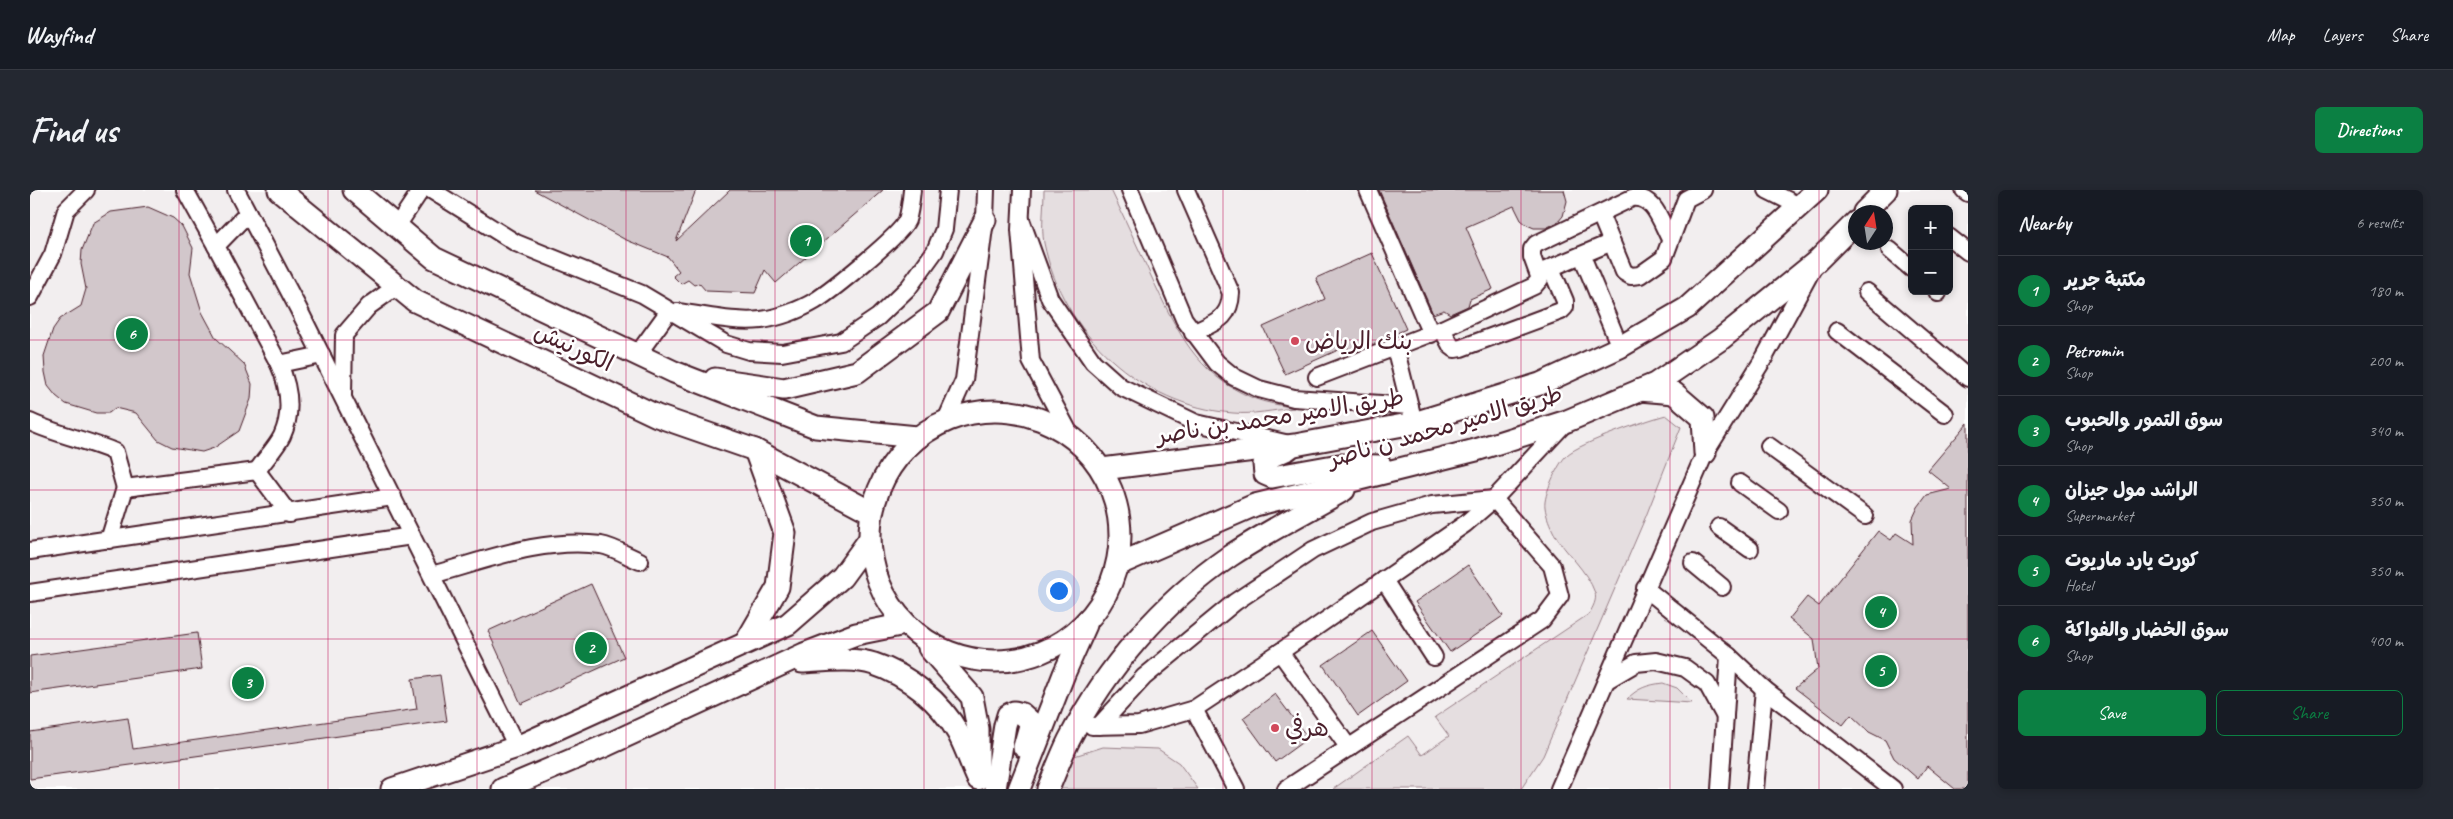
<!DOCTYPE html>
<meta charset="utf-8">
<style>
:root{--surface:#171b24;--page:#242831;--text:#f1f3f6;--muted:#9ea1a6;--line:#363941;--accent:#0b8043}
body{margin:0;font-family:Caveat,"Playpen Sans Arabic",sans-serif;background:var(--page);color:var(--text)}
.controls{position:absolute;right:15px;top:15px;display:grid;overflow:hidden;border-radius:8px;box-shadow:0 2px 8px #0003}
.controls button{width:45px;height:45px;display:grid;place-items:center;padding:0;border:0;border-bottom:1px solid var(--line);background:var(--surface);color:var(--text);font:25px sans-serif}
.compass{position:absolute;left:1818px;top:15px;width:45px;height:45px;border-radius:50%;background:var(--surface);box-shadow:0 2px 8px #0003;rotate:12deg}
.you{position:absolute;left:1028px;top:400px;width:18px;height:18px;margin:-12px;border:4px solid #fff;border-radius:50%;background:#1a73e8;box-shadow:0 0 0 8px #1a73e833}
.badge{display:grid;place-items:center;width:32px;height:32px;border-radius:50%;background:var(--accent);color:#fff;font-size:16px;font-weight:700}
.pin{position:absolute;translate:-50% -50%;border:2px solid #fff;box-shadow:0 1px 5px #0006}
.list{margin:0;padding:0;list-style:none}
h2{display:flex;justify-content:space-between;align-items:center;height:65px;margin:0;padding:0 20px;font-size:21px}
h2 small{font-size:16px;font-weight:400;color:var(--muted)}
.list li{display:grid;grid-template-columns:32px 1fr auto;gap:15px;align-items:center;box-sizing:border-box;height:70px;padding:0 20px;border-top:1px solid var(--line)}
.list b{display:block;font-size:19px;white-space:nowrap}
.list p{margin:0;font-size:16px;white-space:nowrap;color:var(--muted)}
.list em{font-size:16px;font-style:normal;color:var(--muted)}
.actions{display:flex;gap:10px;padding:15px 20px}
.actions a{flex:1;padding:11px 0;border:1px solid var(--accent);border-radius:8px;text-align:center;font-size:18px;color:var(--accent)}
.actions .main{background:var(--accent);color:#fff}
.map{position:relative;flex:none;width:1938px;height:599px;overflow:hidden;border-radius:8px}
header{display:flex;align-items:center;gap:30px;box-sizing:border-box;height:70px;padding:0 25px;background:var(--surface);border-bottom:1px solid var(--line)}
header strong{font-size:24px}
nav{display:flex;gap:28px;margin-inline-start:auto;font-size:18px}
.intro{display:flex;align-items:center;justify-content:space-between;box-sizing:border-box;height:120px;padding:0 30px}
h1{margin:0;font-size:35px}
.button{padding:12px 22px;border-radius:8px;background:var(--accent);color:#fff;font-size:18px;font-weight:700}
main{display:flex;gap:30px;padding:0 30px}
aside{flex:1;background:var(--surface);border-radius:8px;box-shadow:0 2px 8px #0003}
.map>svg:first-child{display:block}
.built{fill:#f2eeef;fill-rule:evenodd}
.green{fill:#e5dee0;stroke:#987e86}
.building{fill:#d2c7cb;stroke:#4a1f2b}
.lines{fill:none;stroke-linecap:round;stroke-linejoin:round}
.minor-casing{stroke:#4a1f2b;stroke-width:20}
.major-casing{stroke:#4a1f2b;stroke-width:25}
.minor{stroke:#fff;stroke-width:16}
.major{stroke:#fff;stroke-width:21}
.grid{fill:none;stroke:#c2185b;stroke-width:1;stroke-opacity:0.55}
.poi-dot{fill:#d1495b;stroke:#fff;stroke-width:2}
.labels{text-anchor:middle;stroke-width:5;stroke-linejoin:round;paint-order:stroke}
.poi-label{font-size:24px;fill:#4a1f2b;stroke:#fff;text-anchor:start}
.street-label{font-size:24px;fill:#4a1f2b;stroke:#fff}
</style>
<header>
<strong>Wayfind</strong>
<nav><a>Map</a><a>Layers</a><a>Share</a></nav>
</header>
<div class="intro"><h1>Find us</h1><a class="button">Directions</a></div>
<main>
<div class="map">
<svg width="1938" height="599" viewBox="0 0 1938 599">
<rect width="100%" height="100%" fill="#fff"/>
<filter id="ink" filterUnits="userSpaceOnUse"><feTurbulence type="fractalNoise" baseFrequency=".02" numOctaves="2"/><feDisplacementMap in="SourceGraphic" scale="10" xChannelSelector="R" yChannelSelector="G"/><feConvolveMatrix kernelMatrix="1 2 1 2 8 2 1 2 1" color-interpolation-filters="sRGB"/></filter>
<g filter="url(#ink)">
<path class="built" d="M0,0H1938V599H0ZM1882,19H1919V101H1882ZM1826,22H1856V52H1826Z"/>
<g class="green">
<path d="M1014,0H1081C1095,29 1108,58 1121,86C1146,139 1166,185 1223,208C1235,213 1251,215 1264,218C1244,220 1223,225 1203,223C1111,216 1032,143 1014,53C1011,37 1014,17 1014,0Z"/>
<path d="M1636,225L1651,237L1616,326L1513,566L1491,599H1303L1378,546L1392,565L1419,546L1405,527L1559,424C1563,417 1567,410 1565,403C1557,380 1535,363 1524,343C1520,335 1516,326 1515,317C1513,306 1528,273 1537,265C1550,253 1617,230 1636,225Z"/>
<path d="M1633,493L1647,498L1662,513L1597,509C1608,498 1617,495 1633,493Z"/>
<polygon points="1073,557 1128,559 1149,573 1168,599 1030,599 1038,568"/>
</g>
<g class="building">
<polygon points="504,0 666,0 646,51 700,0 853,0 746,93 735,80 725,103 676,101 669,93 664,95 658,90 651,94 643,86 649,81 638,67 594,49"/>
<polygon points="1349,0 1534,0 1537,11 1533,26 1528,32 1516,38 1504,38 1497,35 1491,30 1484,16 1436,37 1463,99 1440,109 1438,116 1420,124 1414,120 1403,124"/>
<polygon points="118,17 143,28 152,36 163,58 160,83 172,122 186,148 214,174 222,194 221,209 209,241 184,258 172,262 142,257 128,250 106,223 85,218 79,223 66,223 36,214 26,206 18,196 15,182 14,166 23,139 30,129 51,116 56,99 51,74 52,60 63,33 81,22"/>
<polygon points="1342,63 1376,139 1320,164 1317,156 1255,184 1233,137 1295,109 1286,88"/>
<polygon points="1938,233 1938,599 1925,599 1897,576 1888,589 1864,568 1855,550 1839,542 1821,525 1813,535 1765,498 1788,479 1784,449 1759,429 1777,407 1789,416 1848,341 1861,350 1866,343 1883,354 1882,330 1888,317 1897,305 1921,299 1898,280"/>
<polygon points="1438,375 1473,426 1420,462 1385,412"/>
<polygon points="561,394 594,467 491,514 458,441"/>
<polygon points="1342,441 1377,491 1328,526 1293,475"/>
<polygon points="167,443 172,479 0,503 0,466"/>
<polygon points="410,485 417,531 0,589 0,542 98,528 103,559 387,519 382,489"/>
<polygon points="1245,504 1278,548 1245,572 1213,528"/>
</g>
<g class="lines">
<g class="minor-casing">
<g id="minor">
<polyline points="155,0 186,56"/>
<polyline points="206,0 268,118 487,557"/>
<polyline points="401,0 486,53 612,104 696,154 719,161 752,163 811,152 848,127 879,97 905,61 914,39 918,0"/>
<polyline points="992,0 990,40 1001,171 1041,246"/>
<polyline points="1100,0 1154,129 1187,173 1204,187 1229,199 1264,208 1380,216"/>
<path d="M1156,0L1201,103C1200,130 1184,132 1163,143"/>
<polyline points="1338,0 1401,144"/>
<polyline points="1737,0 1769,16"/>
<polyline points="1934,0 1938,3"/>
<polyline points="218,23 186,56 249,174 292,165"/>
<polyline points="1570,24 1594,82 1601,86 1610,85 1634,68 1656,9 1673,0"/>
<polyline points="991,30 1020,109 1063,172 1091,197 1166,233 1255,253"/>
<polyline points="367,36 391,0"/>
<polyline points="1919,47 1938,62"/>
<polyline points="1860,60 1882,79"/>
<polyline points="1552,66 1590,157"/>
<polyline points="1511,82 1582,52"/>
<polyline points="1907,101 1908,103"/>
<polyline points="1837,102 1938,188"/>
<polyline points="0,107 23,64 36,20 56,0"/>
<path d="M647,122C674,125 703,133 731,130C748,128 770,120 785,111C801,101 870,46 877,30C880,21 881,10 882,0"/>
<polyline points="1412,139 1421,156 1425,159 1431,158 1531,121 1535,117 1535,111 1521,78"/>
<polyline points="1807,141 1915,224"/>
<polyline points="1365,157 1382,225"/>
<polyline points="607,165 639,121"/>
<path d="M1287,187L1412,139L1504,96L1510,89L1502,67V59L1506,54L1602,8C1624,5 1631,32 1640,49"/>
<polyline points="313,205 314,145 339,116 367,96"/>
<polyline points="916,230 934,190 955,30 956,0"/>
<path d="M0,232C28,245 57,250 85,262L95,298"/>
<polyline points="1739,256 1835,326"/>
<path d="M227,281C234,270 246,258 252,246C263,222 259,197 249,174"/>
<polyline points="1710,293 1749,321"/>
<polyline points="1689,337 1720,359"/>
<polyline points="79,350 95,298 227,281 259,324"/>
<polyline points="0,361 363,307"/>
<polyline points="1663,373 1692,397"/>
<path d="M402,385C456,370 514,347 571,355C583,357 598,366 610,371"/>
<polyline points="1354,390 1404,467"/>
<polyline points="1615,398 1699,466 1734,499 1863,599"/>
<polyline points="0,403 382,346"/>
<polyline points="1250,462 1319,558"/>
<polyline points="1577,490 1606,473 1626,471 1655,478 1677,494 1695,527"/>
<polyline points="1164,519 1206,599"/>
<polyline points="1062,536 1109,535 1164,519 1250,462 1435,334 1464,309 1537,231"/>
<polyline points="1069,536 1114,487 1205,412 1283,360 1342,332 1402,315 1464,309 1522,376 1530,406 1512,430 1256,599"/>
<polyline points="1529,599 1675,263 1734,168 1784,76"/>
<polyline points="1690,599 1699,466"/>
<polyline points="1725,599 1734,499"/>
</g>
</g>
<g class="major-casing">
<g id="major">
<polyline points="249,0 385,111 627,226 725,260 841,322"/>
<polyline points="324,0 404,68 644,182 786,237 887,247"/>
<polyline points="1834,22 1856,0"/>
<polyline points="685,189 754,199 827,182 908,122 955,30"/>
<polyline points="1610,200 1644,203 1673,228 1675,263"/>
<circle cx="965" cy="346" r="125"/>
<polyline points="1258,259 1238,268 1234,274 1235,284 1242,287 1309,275 1351,276"/>
<polyline points="1072,279 1265,255 1384,233 1510,194 1590,157 1657,118 1787,0"/>
<polyline points="1089,374 1225,315 1446,260 1537,231 1625,194 1691,149 1787,71 1826,32"/>
<polyline points="716,452 748,397 755,343 725,260"/>
<polyline points="899,458 942,507 948,539 948,581"/>
<path d="M772,472C793,471 824,467 844,474C878,485 911,512 928,543C936,558 941,574 948,589"/>
<polyline points="362,599 487,557 758,434 812,387 839,350"/>
<polyline points="473,599 577,555 774,464 826,444 875,434"/>
<polyline points="965,599 975,535 978,525 984,522 992,524 1001,532 994,557"/>
<polyline points="989,599 1034,484 1056,435"/>
<path d="M1018,599C1025,583 1031,566 1039,550C1076,478 1133,412 1200,366C1236,342 1276,322 1314,300"/>
</g>
</g>
<use href="#minor" class="minor"/>
<use href="#major" class="major"/>
</g>
</g>
<path class="grid" d="M149,0V599M298,0V599M447,0V599M596,0V599M745,0V599M894,0V599M1044,0V599M1193,0V599M1342,0V599M1491,0V599M1640,0V599M1789,0V599M0,150H1938M0,300H1938M0,449H1938"/>
<g class="poi-dot">
<circle cx="1265" cy="151" r="5"/>
<circle cx="1245" cy="538" r="5"/>
</g>
<g class="labels">
<g class="poi-label">
<text x="1275" y="159">بنك الرياض</text>
<text x="1255" y="546">هرفي</text>
</g>
<g class="street-label">
<text transform="translate(544 157) rotate(25)" y="8">الكورنيش</text>
<text transform="translate(1250 226) rotate(-9)" y="8">طريق الامير محمد بن ناصر</text>
<text transform="translate(1415 236) rotate(-16)" y="8">طريق الامير محمد ن ناصر</text>
</g>
</g>
</svg>
<div class="controls">
<button>+</button>
<button>−</button>
</div>
<svg class="compass" viewBox="-18 -18 36 36"><path d="M0-13l5 13h-10z" fill="#e53935"/><path d="M0 13l5-13h-10z" fill="#9ea1a6"/></svg>
<div class="you"></div>
<div class="pin badge" style="left:776px;top:51px">1</div>
<div class="pin badge" style="left:561px;top:458px">2</div>
<div class="pin badge" style="left:218px;top:493px">3</div>
<div class="pin badge" style="left:1851px;top:422px">4</div>
<div class="pin badge" style="left:1851px;top:481px">5</div>
<div class="pin badge" style="left:102px;top:144px">6</div>
</div>
<aside>
<h2>Nearby<small>6 results</small></h2>
<ul class="list">
<li><span class="badge">1</span><div><b>مكتبة جرير</b><p>Shop</p></div><em>180 m</em></li>
<li><span class="badge">2</span><div><b>Petromin</b><p>Shop</p></div><em>200 m</em></li>
<li><span class="badge">3</span><div><b>سوق التمور والحبوب</b><p>Shop</p></div><em>340 m</em></li>
<li><span class="badge">4</span><div><b>الراشد مول جيزان</b><p>Supermarket</p></div><em>350 m</em></li>
<li><span class="badge">5</span><div><b>كورت يارد ماريوت</b><p>Hotel</p></div><em>350 m</em></li>
<li><span class="badge">6</span><div><b>سوق الخضار والفواكة</b><p>Shop</p></div><em>400 m</em></li>
</ul>
<div class="actions"><a class="main">Save</a><a>Share</a></div>
</aside>
</main>
